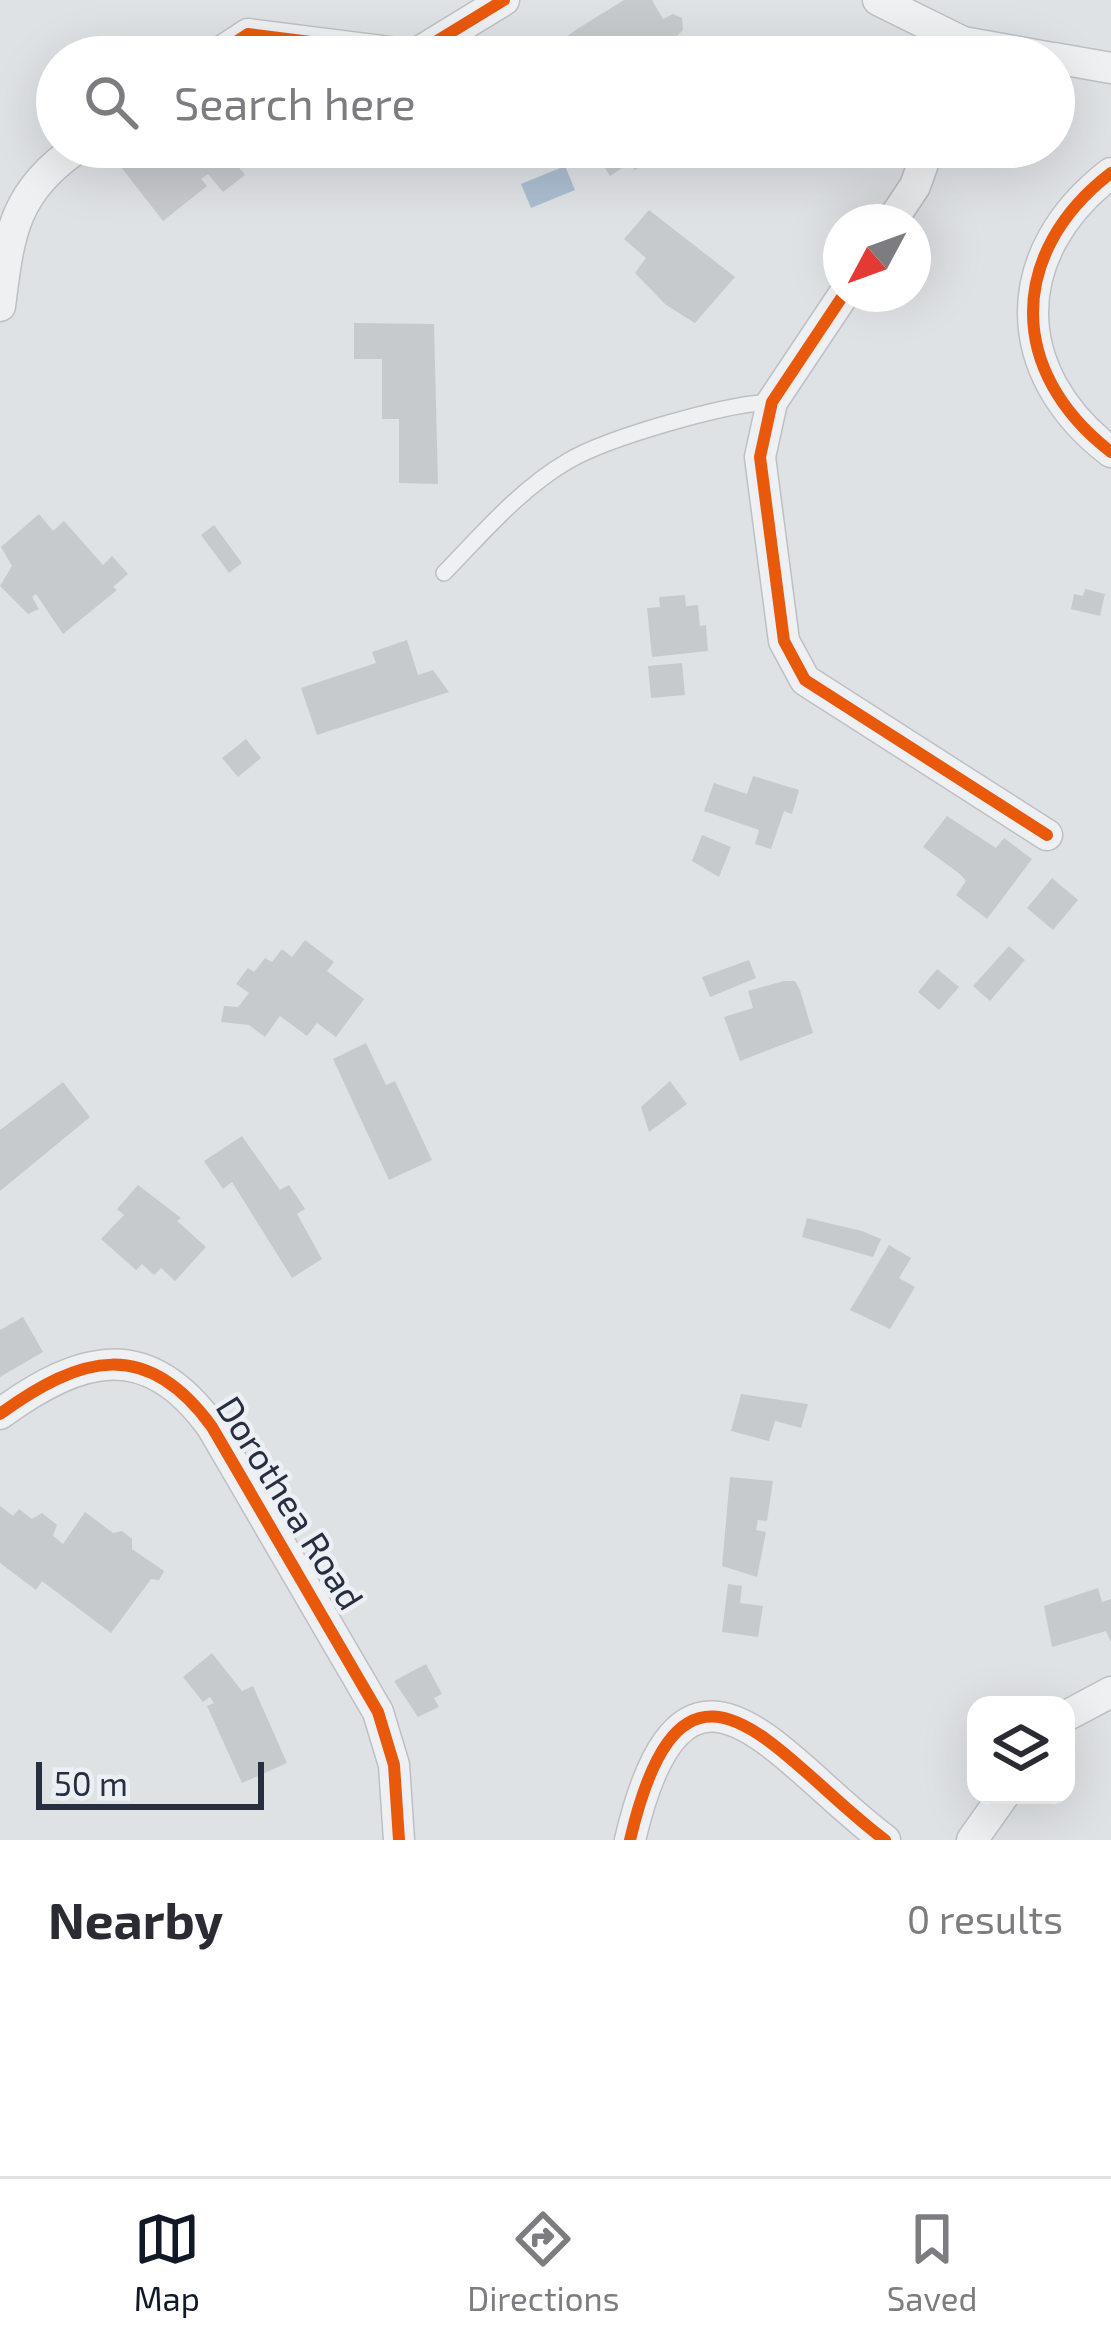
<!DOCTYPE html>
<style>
:root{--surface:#fff;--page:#f2f2f3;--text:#2b2b33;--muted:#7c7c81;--line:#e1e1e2;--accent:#111827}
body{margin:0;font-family:"Exo 2",sans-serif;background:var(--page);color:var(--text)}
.controls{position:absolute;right:36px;bottom:36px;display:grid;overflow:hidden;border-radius:24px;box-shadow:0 12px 48px #0002}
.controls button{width:108px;height:108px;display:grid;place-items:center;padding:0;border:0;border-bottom:3px solid var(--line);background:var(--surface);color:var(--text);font:60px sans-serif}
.compass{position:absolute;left:823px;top:204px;width:108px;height:108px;border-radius:50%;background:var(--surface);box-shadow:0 12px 48px #0002;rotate:229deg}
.scale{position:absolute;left:36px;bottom:30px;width:228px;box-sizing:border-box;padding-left:12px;border:6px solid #262e3f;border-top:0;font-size:33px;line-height:42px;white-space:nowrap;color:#262e3f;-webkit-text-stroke:9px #ecf0f5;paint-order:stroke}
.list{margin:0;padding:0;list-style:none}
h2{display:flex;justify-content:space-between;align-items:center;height:156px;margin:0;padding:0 48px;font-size:51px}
h2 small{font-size:39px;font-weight:400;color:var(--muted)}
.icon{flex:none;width:66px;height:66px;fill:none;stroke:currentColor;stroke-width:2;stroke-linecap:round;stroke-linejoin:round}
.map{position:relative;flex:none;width:1111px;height:1840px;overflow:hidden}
.search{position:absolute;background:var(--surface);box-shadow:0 12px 48px #0002;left:36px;right:36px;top:36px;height:132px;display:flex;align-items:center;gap:30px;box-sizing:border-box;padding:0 42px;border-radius:66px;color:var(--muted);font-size:45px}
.sheet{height:336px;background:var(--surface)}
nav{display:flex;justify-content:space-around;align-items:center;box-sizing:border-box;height:168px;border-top:3px solid var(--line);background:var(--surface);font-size:33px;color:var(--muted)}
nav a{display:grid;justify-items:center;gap:6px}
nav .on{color:var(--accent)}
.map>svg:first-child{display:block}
.water{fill:#acbed1}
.building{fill:#c7cacd}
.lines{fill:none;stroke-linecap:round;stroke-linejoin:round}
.lane-casing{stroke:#bdc0c3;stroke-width:18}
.street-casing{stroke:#bdc0c3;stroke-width:33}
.lane{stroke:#eff0f2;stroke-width:15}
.street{stroke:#eff0f2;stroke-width:30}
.cycleway-casing{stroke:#ecf0f5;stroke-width:20}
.cycleway{stroke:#e8590c;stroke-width:12}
.labels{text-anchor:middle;stroke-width:9;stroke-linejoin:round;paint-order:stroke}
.street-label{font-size:36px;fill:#262e3f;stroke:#ecf0f5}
</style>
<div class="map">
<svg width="1111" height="1840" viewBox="0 0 1111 1840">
<rect width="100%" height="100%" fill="#dfe2e5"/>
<polygon class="water" points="565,166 575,190 531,208 521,184"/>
<g class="building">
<polygon points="624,0 652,0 663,19 673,14 682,18 683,30 675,38 686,57 550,57 553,47 574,31"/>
<polygon points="147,147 196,147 201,153 223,147 245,175 223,192 208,174 201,179 207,186 163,221 121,167"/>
<polygon points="592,147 663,147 666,151 635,170 630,163 610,176"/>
<polygon points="649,210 735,277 695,323 666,305 635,273 646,258 624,239"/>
<polygon points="354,323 434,324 438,484 399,483 399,419 382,419 382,359 354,359"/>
<polygon points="39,514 53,531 64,521 103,565 112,556 128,574 113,587 117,590 63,634 36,594 32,597 39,609 28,614 0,586 12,566 1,547"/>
<polygon points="214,525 242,563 229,573 201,535"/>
<polygon points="1085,589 1105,594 1100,616 1071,609 1074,594 1083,596"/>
<polygon points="685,595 686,606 698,605 700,626 706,625 708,651 652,657 647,608 660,607 659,597"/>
<polygon points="407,640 418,675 433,670 449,692 317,735 301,688 376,663 372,652"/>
<polygon points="682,663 685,695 651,698 648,666"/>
<polygon points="246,739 261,758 238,777 222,758"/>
<polygon points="753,776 799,790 792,814 784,811 771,849 755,844 759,830 704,811 714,783 747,794"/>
<polygon points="947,816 996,848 1004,838 1032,859 987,919 956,895 966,881 960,874 923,847"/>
<polygon points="702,835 731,847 719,877 692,861"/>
<polygon points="1052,878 1078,900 1053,930 1027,908"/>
<polygon points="305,940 334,962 327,971 364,999 336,1037 317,1023 307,1036 280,1016 265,1037 249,1025 221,1022 224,1006 238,1007 249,993 236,984 248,968 254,972 265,958 272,962 282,949 292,957"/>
<polygon points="1009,946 1025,960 990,1001 973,986"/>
<polygon points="749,960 756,978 710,997 702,977"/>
<polygon points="937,969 959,987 939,1010 918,992"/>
<polygon points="784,981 795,981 800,990 813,1033 740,1061 724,1017 753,1008 748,991"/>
<polygon points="366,1043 386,1085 395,1081 432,1160 389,1180 333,1059"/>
<polygon points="670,1081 687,1104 649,1132 641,1107"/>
<polygon points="63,1082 90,1117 0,1191 0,1130"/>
<polygon points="242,1136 280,1190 289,1185 305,1209 297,1214 322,1259 292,1278 232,1182 223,1189 204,1161"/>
<polygon points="138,1185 181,1218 177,1221 206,1247 175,1281 161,1268 154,1275 142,1264 136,1270 101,1239 124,1215 117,1209"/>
<polygon points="807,1218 862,1231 881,1239 873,1257 802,1237"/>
<polygon points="889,1245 911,1258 899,1278 915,1287 890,1329 850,1310"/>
<polygon points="23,1317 43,1352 0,1377 0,1330"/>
<polygon points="741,1394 808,1404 801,1428 775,1421 769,1441 731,1431"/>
<polygon points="730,1477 773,1481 767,1521 758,1520 756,1530 766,1532 757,1577 722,1566"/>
<polygon points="0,1506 13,1516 19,1509 32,1519 42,1513 57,1525 53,1536 63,1544 85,1512 113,1533 122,1531 132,1539 132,1549 164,1571 159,1580 151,1579 111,1633 42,1581 36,1590 0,1563"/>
<polygon points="728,1584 742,1586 740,1603 763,1606 758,1637 722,1632"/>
<polygon points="1098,1588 1102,1602 1111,1599 1111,1642 1106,1631 1052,1647 1044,1606"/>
<polygon points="212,1653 242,1691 253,1686 287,1763 242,1783 207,1706 214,1703 210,1697 203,1702 183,1677"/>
<polygon points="426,1664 442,1694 434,1698 439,1707 418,1717 394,1681"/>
</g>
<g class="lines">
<g class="lane-casing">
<path id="lane" d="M444,573C482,534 520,489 568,461C607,438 727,403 772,402"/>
</g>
<g class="street-casing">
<g id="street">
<polyline points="878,0 963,42 1047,57"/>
<polyline points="213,57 248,34 414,55 504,0"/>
<polyline points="1054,58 1111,68"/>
<path d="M1111,173C1007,253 1007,372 1111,452"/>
<polyline points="891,222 915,186 929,147"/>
<polyline points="844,294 772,402 760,457 784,641 805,680 1047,835"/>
<path d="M0,306C9,235 13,191 79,147"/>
<path d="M0,1414C81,1355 147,1337 212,1427L378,1712L394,1765L399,1840"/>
<polyline points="1066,1716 1111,1692"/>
<path d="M630,1840C685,1606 780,1762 885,1840"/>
<polyline points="972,1840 1004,1795"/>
</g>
</g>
<use href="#lane" class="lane"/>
<use href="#street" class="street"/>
<g class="cycleway-casing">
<g id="cycleway">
<polyline points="213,57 248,34 414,55 504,0"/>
<path d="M1111,173C1007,253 1007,372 1111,452"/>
<polyline points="844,294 772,402 760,457 784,641 805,680 1047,835"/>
<path d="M0,1414C81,1355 147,1337 212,1427L378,1712L394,1765L399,1840"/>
<path d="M630,1840C685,1606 780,1762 885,1840"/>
</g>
</g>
<use href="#cycleway" class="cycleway"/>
</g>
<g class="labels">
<g class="street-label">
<text transform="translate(290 1503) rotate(58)" y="13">Dorothea Road</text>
</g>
</g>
</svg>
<div class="controls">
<button><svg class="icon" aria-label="layers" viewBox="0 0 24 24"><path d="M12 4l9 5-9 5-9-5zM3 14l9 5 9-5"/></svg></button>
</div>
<svg class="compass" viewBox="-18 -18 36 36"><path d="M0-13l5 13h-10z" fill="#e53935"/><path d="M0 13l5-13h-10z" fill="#7c7c81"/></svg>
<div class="scale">50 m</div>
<div class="search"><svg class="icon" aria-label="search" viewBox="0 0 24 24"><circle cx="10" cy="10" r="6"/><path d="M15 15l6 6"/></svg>Search here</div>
</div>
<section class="sheet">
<h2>Nearby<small>0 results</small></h2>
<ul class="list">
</ul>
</section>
<nav>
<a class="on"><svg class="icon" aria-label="map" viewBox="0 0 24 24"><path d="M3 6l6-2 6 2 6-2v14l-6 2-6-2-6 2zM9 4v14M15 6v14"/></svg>Map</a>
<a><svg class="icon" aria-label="directions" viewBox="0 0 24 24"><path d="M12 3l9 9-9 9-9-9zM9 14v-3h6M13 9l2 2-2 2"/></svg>Directions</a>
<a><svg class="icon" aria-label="saved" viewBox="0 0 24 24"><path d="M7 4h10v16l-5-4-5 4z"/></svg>Saved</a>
</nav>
